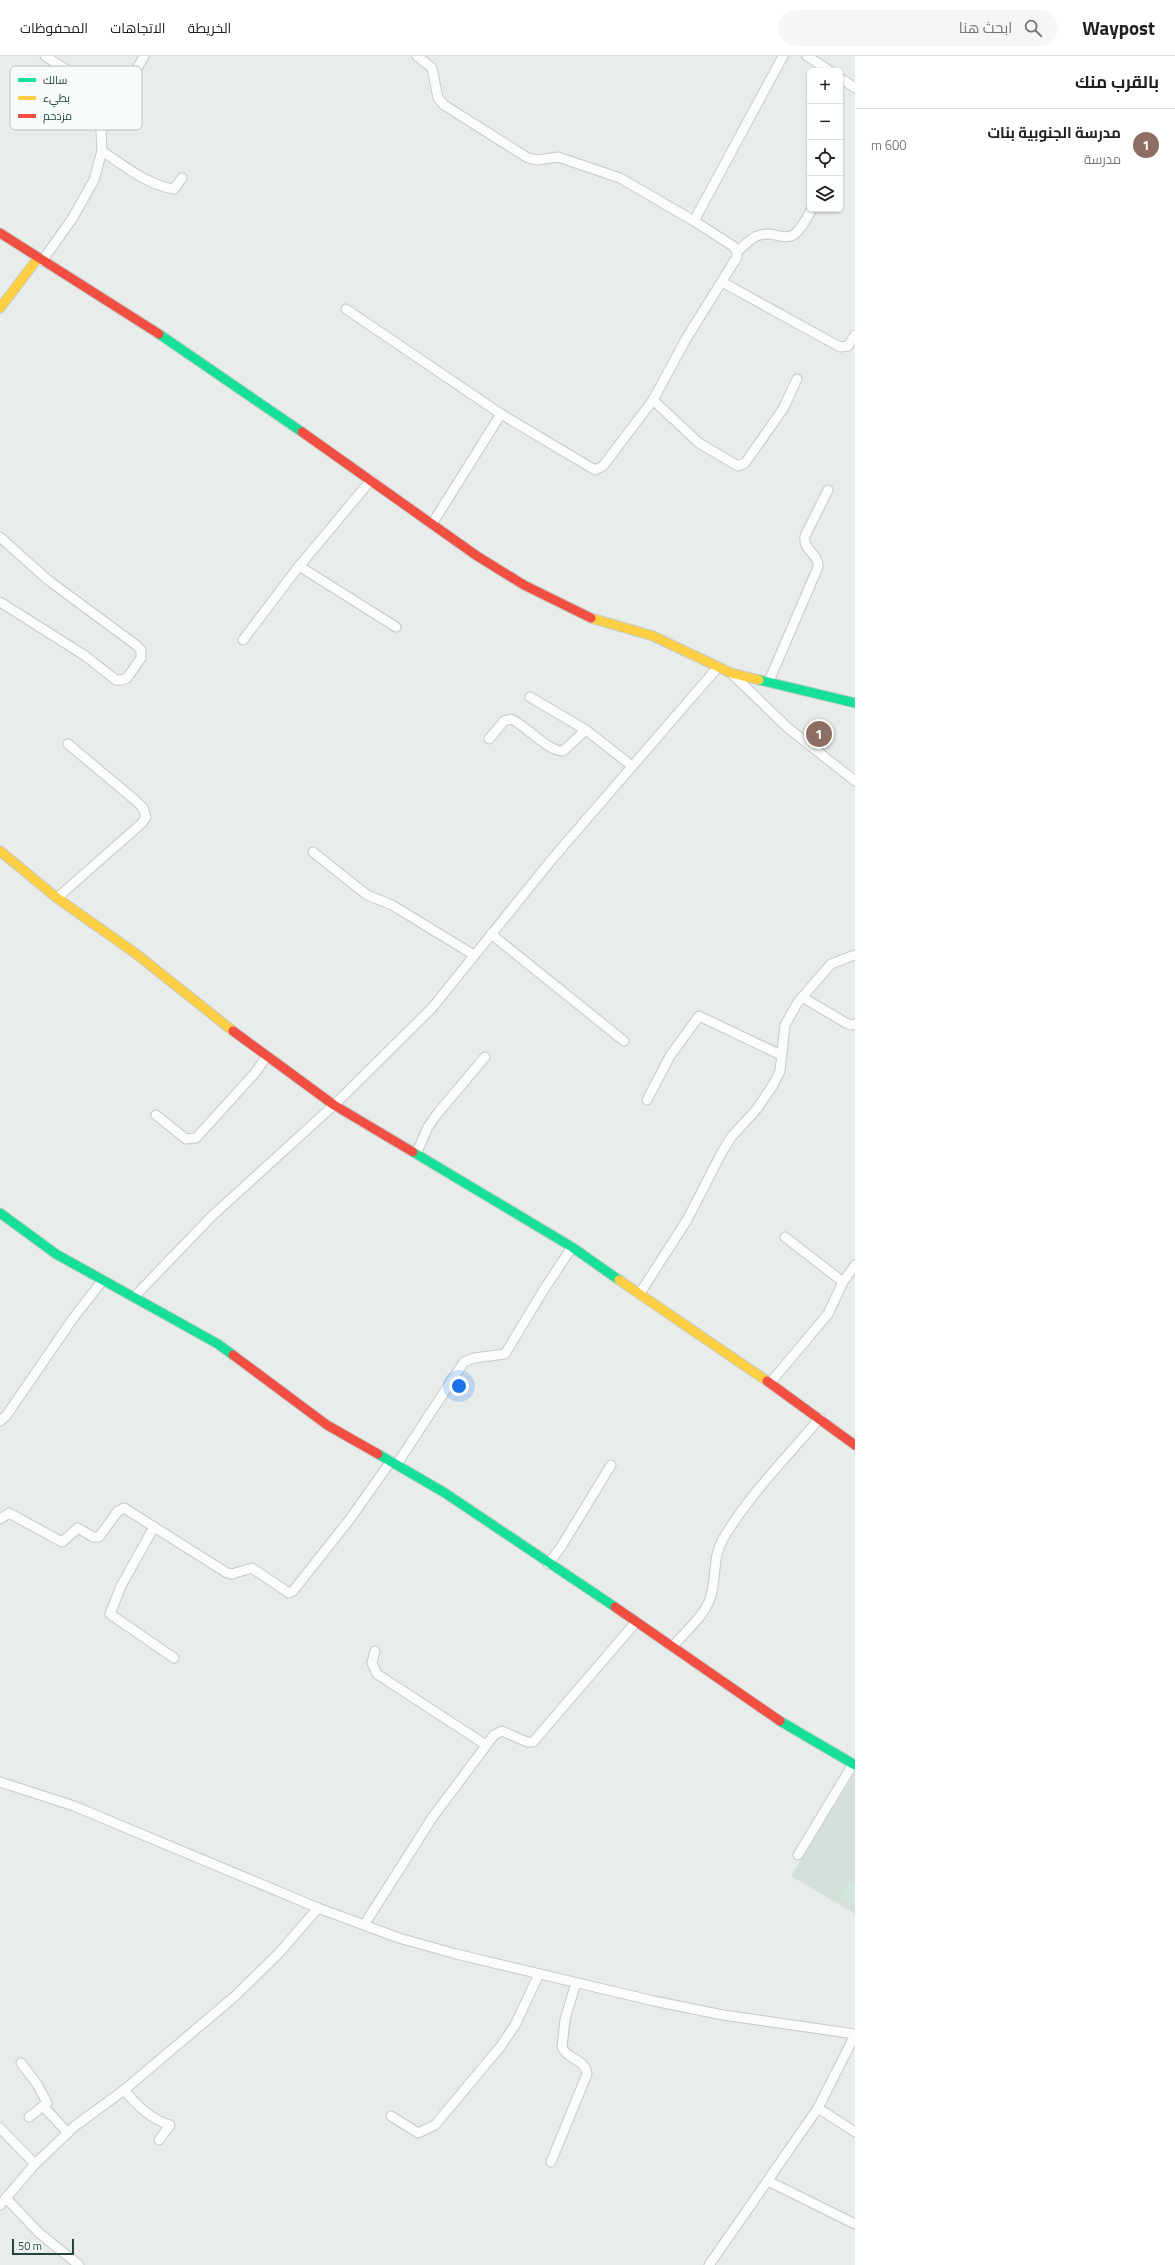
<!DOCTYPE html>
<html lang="ar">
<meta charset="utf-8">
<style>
:root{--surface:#fff;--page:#f6f6f6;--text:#202124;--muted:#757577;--line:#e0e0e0;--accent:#2563eb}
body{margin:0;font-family:"Titillium Web",Cairo,sans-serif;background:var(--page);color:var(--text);direction:rtl}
.controls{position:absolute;right:12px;top:12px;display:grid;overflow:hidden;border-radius:6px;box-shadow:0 1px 3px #0004}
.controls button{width:36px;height:36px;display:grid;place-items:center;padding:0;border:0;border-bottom:1px solid var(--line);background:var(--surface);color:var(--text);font:20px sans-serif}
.scale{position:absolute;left:12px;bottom:10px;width:62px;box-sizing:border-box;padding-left:4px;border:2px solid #214540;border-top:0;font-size:11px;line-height:14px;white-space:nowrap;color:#214540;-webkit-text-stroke:3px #f7fbfa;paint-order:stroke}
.you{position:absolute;left:459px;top:1330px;width:14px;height:14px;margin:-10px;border:3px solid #fff;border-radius:50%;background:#1a73e8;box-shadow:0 0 0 6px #1a73e833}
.badge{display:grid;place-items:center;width:26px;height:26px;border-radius:50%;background:var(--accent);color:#fff;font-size:13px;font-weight:700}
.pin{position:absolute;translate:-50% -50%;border:2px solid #fff;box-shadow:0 1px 4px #0006}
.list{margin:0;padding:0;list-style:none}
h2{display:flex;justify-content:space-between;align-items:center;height:52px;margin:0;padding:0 16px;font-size:17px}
h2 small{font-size:13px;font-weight:400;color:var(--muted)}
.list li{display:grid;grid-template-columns:26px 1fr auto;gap:12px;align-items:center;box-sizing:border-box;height:72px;padding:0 16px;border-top:1px solid var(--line)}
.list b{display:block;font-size:15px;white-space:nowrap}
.list p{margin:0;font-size:13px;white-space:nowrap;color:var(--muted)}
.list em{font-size:13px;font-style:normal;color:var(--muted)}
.icon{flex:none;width:22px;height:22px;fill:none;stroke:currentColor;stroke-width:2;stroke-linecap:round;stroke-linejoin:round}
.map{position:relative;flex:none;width:855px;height:2209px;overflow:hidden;direction:ltr}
header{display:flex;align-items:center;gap:24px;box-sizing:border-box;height:56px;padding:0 20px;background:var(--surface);border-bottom:1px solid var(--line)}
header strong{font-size:19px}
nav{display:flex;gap:22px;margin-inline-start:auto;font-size:14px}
.search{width:280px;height:36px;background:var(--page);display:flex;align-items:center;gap:10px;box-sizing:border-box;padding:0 14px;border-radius:22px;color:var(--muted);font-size:15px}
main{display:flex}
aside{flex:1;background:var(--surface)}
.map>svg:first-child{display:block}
.built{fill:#d5e0dc}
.green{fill:#d0e8d9}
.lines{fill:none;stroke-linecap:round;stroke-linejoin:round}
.street-casing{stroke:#c4cac8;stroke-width:11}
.fast-casing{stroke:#c3cbc9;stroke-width:11}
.slow-casing{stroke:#c3cbc9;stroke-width:11}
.jam-casing{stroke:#c3cbc9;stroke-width:11}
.street{stroke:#fcfcfc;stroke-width:9}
.fast{stroke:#16e098;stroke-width:9}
.slow{stroke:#ffcf43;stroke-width:9}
.jam{stroke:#f24e42;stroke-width:9}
.key{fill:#f7fbfa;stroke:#b7c4c2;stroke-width:1}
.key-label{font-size:11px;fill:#214540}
</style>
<header>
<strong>Waypost</strong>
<div class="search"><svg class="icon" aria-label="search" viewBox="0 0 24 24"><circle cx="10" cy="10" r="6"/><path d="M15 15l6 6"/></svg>ابحث هنا</div>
<nav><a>الخريطة</a><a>الاتجاهات</a><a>المحفوظات</a></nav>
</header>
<main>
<aside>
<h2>بالقرب منك<small></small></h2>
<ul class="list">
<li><span class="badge" style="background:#8d6e63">1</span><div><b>مدرسة الجنوبية بنات</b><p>مدرسة</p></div><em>600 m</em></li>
</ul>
</aside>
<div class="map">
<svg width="855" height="2209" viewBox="0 0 855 2209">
<rect width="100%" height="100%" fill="#e8edeb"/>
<polygon class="built" points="855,1716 855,1858 791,1820"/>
<polygon class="green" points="849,1826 855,1830 855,1850 840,1841"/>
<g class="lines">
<g class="street-casing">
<g id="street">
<polyline points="45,0 118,47"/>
<polyline points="807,0 830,15"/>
<polyline points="840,22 855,32"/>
<path d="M102,95C124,110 148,129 174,133L182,122"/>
<polyline points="694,165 783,0"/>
<path d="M737,196C750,184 757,175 775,179C780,180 785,182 791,180C800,177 807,161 812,153"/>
<polyline points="42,205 72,163 94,124 102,95 101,76 144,0"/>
<polyline points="722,226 840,291 848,290 855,279"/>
<polyline points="346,253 501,358 595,414 603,410 653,344 686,283 737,201 737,196 733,190 694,165 620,122 558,101 537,104 528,102 444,49 438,42 432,12 417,0"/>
<polyline points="653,344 699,387 738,410 745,407 783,353 797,323"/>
<polyline points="432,468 501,358"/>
<polyline points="0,481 48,524 136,589 141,594 141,602 127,622 122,624 116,624 84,599 0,546"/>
<polyline points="299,510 396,571"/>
<polyline points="243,584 296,514 371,424"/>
<polyline points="732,618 788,672 855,725"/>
<path d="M769,625L818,511C819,497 803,496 805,480L828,434"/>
<polyline points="530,641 586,674 632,710"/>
<path d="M489,683L504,665L511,663C527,670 547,695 563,695L586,674"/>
<polyline points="313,796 367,839 392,849 474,899"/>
<polyline points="57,842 142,767 146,761 143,752 135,744 68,688"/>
<polyline points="491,878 624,985"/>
<polyline points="802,941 846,967 851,969 855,968"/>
<polyline points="647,1044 670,1000 699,960 781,999"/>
<polyline points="156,1059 186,1083 196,1082 255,1017 267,1000"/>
<polyline points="416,1098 428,1071 437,1058 485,1001"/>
<polyline points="785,1181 843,1226"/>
<polyline points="640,1237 687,1164 722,1096 732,1080 756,1054 773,1029 780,1015 785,969 798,946 831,908 855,899"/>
<polyline points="135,1240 212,1160 334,1049 432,952 553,802 718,611"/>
<polyline points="770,1327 828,1258 843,1226 855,1209"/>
<polyline points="0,1365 6,1360 74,1261 103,1224"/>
<polyline points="397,1408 464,1306 474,1302 505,1298 543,1235 572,1191"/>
<polyline points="0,1463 9,1457 62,1486 78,1472 93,1481 99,1481 118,1455 124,1452 227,1517 232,1518 252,1512 289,1537 293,1535 350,1463 391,1405"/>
<polyline points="154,1471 121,1530 110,1558 174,1602"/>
<polyline points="548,1508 561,1491 611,1409"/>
<path d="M673,1590C685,1576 704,1560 710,1543C717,1523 712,1502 723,1483C749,1439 787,1401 820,1362"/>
<polyline points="375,1595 372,1607 377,1618 486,1689"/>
<polyline points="0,1726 74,1750 318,1852 399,1882 456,1898 654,1945 723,1959 855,1978"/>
<polyline points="798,1799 853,1708"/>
<polyline points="364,1869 432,1762 494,1679 502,1675 527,1686 533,1686 636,1566"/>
<polyline points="21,2007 37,2028 47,2047 29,2061 43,2050 68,2077"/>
<path d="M124,2034C137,2049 150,2063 170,2069L159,2084"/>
<polyline points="818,2052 855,2076"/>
<polyline points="391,2060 418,2077 435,2069 501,1990 515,1969 539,1918"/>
<polyline points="0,2072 35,2108"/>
<path d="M551,2106L587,2018C585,2002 567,2004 562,1991L565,1963L576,1927"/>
<polyline points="768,2125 855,2168"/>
<polyline points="6,2142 39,2177 79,2209"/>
<polyline points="0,2149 35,2108 75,2070 124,2034 234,1941 279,1897 318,1852"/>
<polyline points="709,2209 818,2052 855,1979"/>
</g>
</g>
<g class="fast-casing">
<g id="fast">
<polyline points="159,278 302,376"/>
<polyline points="759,624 855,647"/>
<polyline points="413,1096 572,1191 619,1224"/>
<polyline points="0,1157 56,1198 218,1288 233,1299"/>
<polyline points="378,1398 445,1437 615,1551"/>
<polyline points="780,1665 855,1709"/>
</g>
</g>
<g class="slow-casing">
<g id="slow">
<polyline points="0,252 38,202"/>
<polyline points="591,562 653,580 731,617 759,624"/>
<polyline points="0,795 57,842 135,897 233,975"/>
<polyline points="619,1224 767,1325"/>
</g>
</g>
<g class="jam-casing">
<g id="jam">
<polyline points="0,177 159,278"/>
<polyline points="302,376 477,500 524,529 591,562"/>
<polyline points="233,975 334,1049 413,1096"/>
<polyline points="233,1299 327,1369 378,1398"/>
<polyline points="767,1325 855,1389"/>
<polyline points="615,1551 780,1665"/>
</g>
</g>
<use href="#street" class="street"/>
<use href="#fast" class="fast"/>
<use href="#slow" class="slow"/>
<use href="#jam" class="jam"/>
</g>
<rect x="10" y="10" width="132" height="64" rx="6" class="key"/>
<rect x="18" y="22" width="18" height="4" fill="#16e098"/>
<rect x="18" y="40" width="18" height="4" fill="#ffcf43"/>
<rect x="18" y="58" width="18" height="4" fill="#f24e42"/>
<g class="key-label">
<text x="43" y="28">سالك</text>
<text x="43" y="46">بطيء</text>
<text x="43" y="64">مزدحم</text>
</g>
</svg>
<div class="controls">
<button>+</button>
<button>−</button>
<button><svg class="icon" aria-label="locate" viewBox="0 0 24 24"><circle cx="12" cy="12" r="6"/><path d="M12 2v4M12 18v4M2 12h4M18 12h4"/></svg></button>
<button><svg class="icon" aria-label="layers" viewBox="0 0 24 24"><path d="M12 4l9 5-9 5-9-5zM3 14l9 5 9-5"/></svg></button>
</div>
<div class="scale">50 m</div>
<div class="you"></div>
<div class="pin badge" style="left:819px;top:678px;background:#8d6e63">1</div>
</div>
</main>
